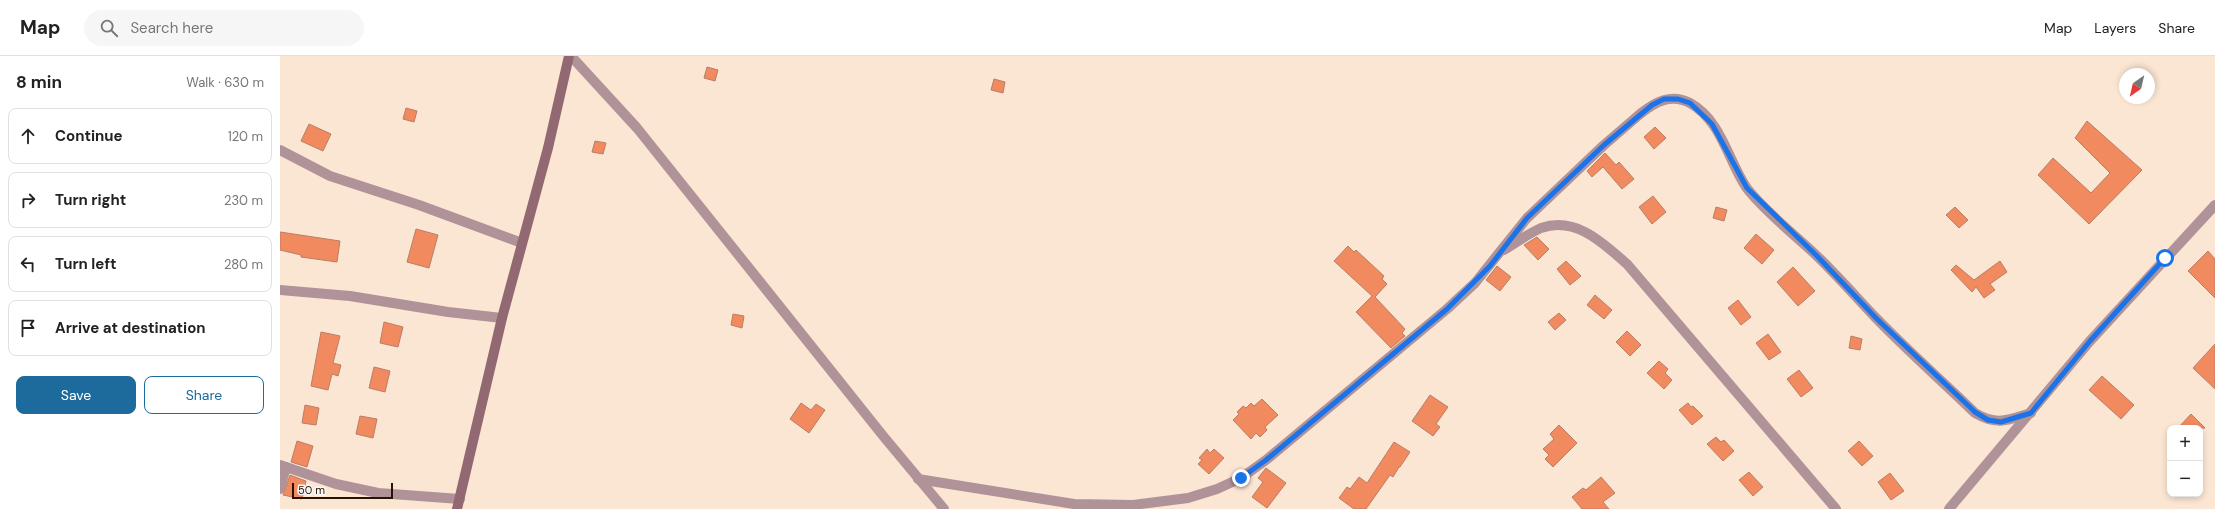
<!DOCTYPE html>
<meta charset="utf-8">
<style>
:root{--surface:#fff;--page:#f6f6f6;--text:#222;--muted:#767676;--line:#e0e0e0;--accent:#1d6b9d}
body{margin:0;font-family:"DM Sans",sans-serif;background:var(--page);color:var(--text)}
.controls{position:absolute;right:12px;bottom:12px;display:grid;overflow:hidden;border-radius:8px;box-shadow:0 2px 6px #0003}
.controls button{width:36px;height:36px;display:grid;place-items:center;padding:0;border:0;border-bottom:1px solid var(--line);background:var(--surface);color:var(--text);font:20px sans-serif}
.compass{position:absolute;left:1839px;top:12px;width:36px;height:36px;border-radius:50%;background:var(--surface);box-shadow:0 2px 6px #0003;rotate:214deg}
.scale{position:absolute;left:12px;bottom:10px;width:101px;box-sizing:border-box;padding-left:4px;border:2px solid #261403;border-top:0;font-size:11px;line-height:14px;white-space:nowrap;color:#261403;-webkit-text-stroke:3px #f7f7f7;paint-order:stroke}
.stop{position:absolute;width:12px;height:12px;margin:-9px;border:3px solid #1a73e8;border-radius:50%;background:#fff}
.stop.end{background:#1a73e8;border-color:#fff;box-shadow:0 1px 4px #0008}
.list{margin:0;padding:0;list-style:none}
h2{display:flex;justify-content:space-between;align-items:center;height:52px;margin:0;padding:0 16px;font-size:17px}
h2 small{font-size:13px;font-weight:400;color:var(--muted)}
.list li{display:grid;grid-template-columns:26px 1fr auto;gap:12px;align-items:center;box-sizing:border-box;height:56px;margin:0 8px 8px;padding:0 8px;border:1px solid var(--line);border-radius:8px}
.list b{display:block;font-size:15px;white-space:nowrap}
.list em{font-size:13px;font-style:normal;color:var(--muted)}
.actions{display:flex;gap:8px;padding:12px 16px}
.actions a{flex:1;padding:9px 0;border:1px solid var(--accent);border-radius:8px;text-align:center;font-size:14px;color:var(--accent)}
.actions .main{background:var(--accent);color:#fff}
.icon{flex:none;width:22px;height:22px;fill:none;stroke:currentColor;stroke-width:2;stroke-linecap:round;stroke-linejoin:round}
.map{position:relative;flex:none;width:1935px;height:453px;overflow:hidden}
header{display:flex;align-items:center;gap:24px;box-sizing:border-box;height:56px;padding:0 20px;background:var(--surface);border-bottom:1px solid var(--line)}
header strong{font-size:19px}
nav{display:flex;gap:22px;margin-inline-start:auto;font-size:14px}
.search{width:280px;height:36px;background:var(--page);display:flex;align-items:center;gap:10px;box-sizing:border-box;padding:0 14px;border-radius:22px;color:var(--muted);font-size:15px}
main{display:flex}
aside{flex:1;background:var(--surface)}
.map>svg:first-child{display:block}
.building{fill:#f28a60;stroke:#ba7e66}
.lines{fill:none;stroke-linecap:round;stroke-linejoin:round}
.minor{stroke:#b09299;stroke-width:10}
.secondary{stroke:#926872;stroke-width:10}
.route{stroke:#1a73e8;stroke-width:5}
</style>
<header>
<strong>Map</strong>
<div class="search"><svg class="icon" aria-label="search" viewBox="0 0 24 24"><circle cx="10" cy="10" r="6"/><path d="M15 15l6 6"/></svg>Search here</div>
<nav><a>Map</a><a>Layers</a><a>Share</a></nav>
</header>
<main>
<aside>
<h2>8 min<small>Walk · 630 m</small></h2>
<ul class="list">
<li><svg class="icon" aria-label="ahead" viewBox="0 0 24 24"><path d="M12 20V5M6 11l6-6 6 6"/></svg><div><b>Continue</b></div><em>120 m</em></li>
<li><svg class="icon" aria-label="right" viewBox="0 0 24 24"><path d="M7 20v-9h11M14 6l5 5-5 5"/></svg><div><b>Turn right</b></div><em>230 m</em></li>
<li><svg class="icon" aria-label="left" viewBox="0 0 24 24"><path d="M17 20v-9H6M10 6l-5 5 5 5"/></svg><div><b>Turn left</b></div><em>280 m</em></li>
<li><svg class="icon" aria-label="arrive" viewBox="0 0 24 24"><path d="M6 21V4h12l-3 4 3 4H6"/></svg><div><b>Arrive at destination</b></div></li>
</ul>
<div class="actions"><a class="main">Save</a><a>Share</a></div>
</aside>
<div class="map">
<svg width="1935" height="453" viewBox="0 0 1935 453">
<rect width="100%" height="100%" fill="#fbe6d4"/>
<g class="building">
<polygon points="427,11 438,14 435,25 424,22"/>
<polygon points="714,23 725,26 723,37 711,34"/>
<polygon points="126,52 137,55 134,66 123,63"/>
<polygon points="1807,65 1862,114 1809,168 1758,119 1773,102 1811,137 1830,117 1795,82"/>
<polygon points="29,68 51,78 43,95 21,85"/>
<polygon points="1375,71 1386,82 1374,93 1364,81"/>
<polygon points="315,85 326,87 323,98 312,96"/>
<polygon points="1325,97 1336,109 1339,106 1354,123 1342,133 1323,111 1312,121 1307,115"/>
<polygon points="1373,140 1386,156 1372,168 1359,151"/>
<polygon points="1436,151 1447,154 1444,165 1433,162"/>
<polygon points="1675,151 1688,164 1679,172 1666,159"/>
<polygon points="136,173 158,179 149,212 127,206"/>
<polygon points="0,176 60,185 57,206 21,201 21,199 0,194"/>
<polygon points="1476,178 1494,194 1482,208 1464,192"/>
<polygon points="1257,181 1269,193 1258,204 1244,189"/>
<polygon points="1068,190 1074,196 1076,194 1104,220 1102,223 1107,228 1095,241 1125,273 1122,277 1125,280 1111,292 1076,256 1092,240 1054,205"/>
<polygon points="1928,195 1935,203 1935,242 1908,215"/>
<polygon points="1286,205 1301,220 1290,229 1277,213"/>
<polygon points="1720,205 1727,216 1710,228 1715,234 1704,242 1696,231 1692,236 1671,214 1676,209 1694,224"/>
<polygon points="1217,210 1231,221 1220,235 1206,224"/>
<polygon points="1513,211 1535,235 1518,250 1497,226"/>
<polygon points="1315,239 1332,254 1324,263 1307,249"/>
<polygon points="1458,244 1471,261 1461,269 1448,252"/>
<polygon points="1279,257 1286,264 1275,274 1268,266"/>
<polygon points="453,258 464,260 462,272 451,269"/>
<polygon points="104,266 123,271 118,291 100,287"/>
<polygon points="1347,275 1361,289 1350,300 1336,286"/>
<polygon points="41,276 60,280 53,307 61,309 58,320 52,318 48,334 31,330"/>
<polygon points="1488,278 1501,296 1489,304 1476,287"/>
<polygon points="1571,280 1582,283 1580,294 1569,292"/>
<polygon points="1935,288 1935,333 1913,312"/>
<polygon points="1379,305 1388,313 1385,317 1392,324 1384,333 1367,317"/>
<polygon points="94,311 110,315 105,336 89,332"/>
<polygon points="1519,314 1533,332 1521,341 1507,323"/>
<polygon points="1822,320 1854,349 1841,363 1809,334"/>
<polygon points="1150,339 1168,351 1156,368 1160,371 1153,380 1132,365"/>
<polygon points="982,343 998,359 985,371 987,374 980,381 976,377 971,383 953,364 959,358 957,356 963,350 966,352 971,347 974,350"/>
<polygon points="521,347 531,354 536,348 545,354 529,377 510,363"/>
<polygon points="1408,347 1411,351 1413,350 1423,360 1412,369 1399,354"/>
<polygon points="25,349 39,352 36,369 22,367"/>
<polygon points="1911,358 1925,372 1898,372"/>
<polygon points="80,360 97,363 93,382 76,378"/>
<polygon points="1279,369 1297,387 1273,411 1265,403 1269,399 1263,393 1274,383 1270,378"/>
<polygon points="1436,381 1441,386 1444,384 1454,395 1443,405 1427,388"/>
<polygon points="17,385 33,390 27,411 11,406"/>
<polygon points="1579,385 1593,400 1582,410 1568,395"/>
<polygon points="1114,386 1130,396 1120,411 1119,411 1113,421 1110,419 1086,453 1074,453 1059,442 1067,431 1070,433 1079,421 1087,427"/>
<polygon points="927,393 930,397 934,393 944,402 929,418 918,408 922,404 919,402"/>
<polygon points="986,412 1006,427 987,452 972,441 983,426 978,422"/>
<polygon points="1469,416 1483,431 1473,440 1459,424"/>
<polygon points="1610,417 1624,435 1611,444 1598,426"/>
<polygon points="10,419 26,425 22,443 3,439"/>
<polygon points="1321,421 1335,437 1323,446 1329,453 1302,453 1292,441 1303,432 1306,434"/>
</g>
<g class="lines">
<g class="minor">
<polyline points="291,0 357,72 604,381 664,453"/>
<polyline points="0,94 50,120 139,149 242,187"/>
<path d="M1224,194C1236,187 1249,177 1261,172C1296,160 1323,187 1347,208L1556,453"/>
<polyline points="0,234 70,240 168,256 222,262"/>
<polyline points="0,409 56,428 98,437 180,443"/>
<path d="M638,423L794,448L853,449L908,442L937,433L961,422L986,404L1167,253L1195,227L1247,162L1324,89L1360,58C1375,46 1391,37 1410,47C1441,64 1448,104 1466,131C1482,153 1516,180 1536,199C1557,219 1576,241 1596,262C1628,295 1662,325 1695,357C1717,370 1728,364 1751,357"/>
<polyline points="0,433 6,411"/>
<polyline points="1669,453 1810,285 1935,149"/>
</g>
<polyline class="secondary" points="177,453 222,262 268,92 289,0"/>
</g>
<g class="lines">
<polyline class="route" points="961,422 986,404 1167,253 1210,210 1247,162 1324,89 1372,49 1384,43 1398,43 1410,47 1432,68 1467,132 1537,200 1597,263 1695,356 1708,364 1721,366 1751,357 1810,285 1885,202"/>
</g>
</svg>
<div class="controls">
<button>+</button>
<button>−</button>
</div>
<svg class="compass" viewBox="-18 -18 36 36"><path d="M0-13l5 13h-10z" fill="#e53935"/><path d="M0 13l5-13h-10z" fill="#767676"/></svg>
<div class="scale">50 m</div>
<div class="stop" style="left:1885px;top:202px"></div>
<div class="stop end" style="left:961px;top:422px"></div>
</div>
</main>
